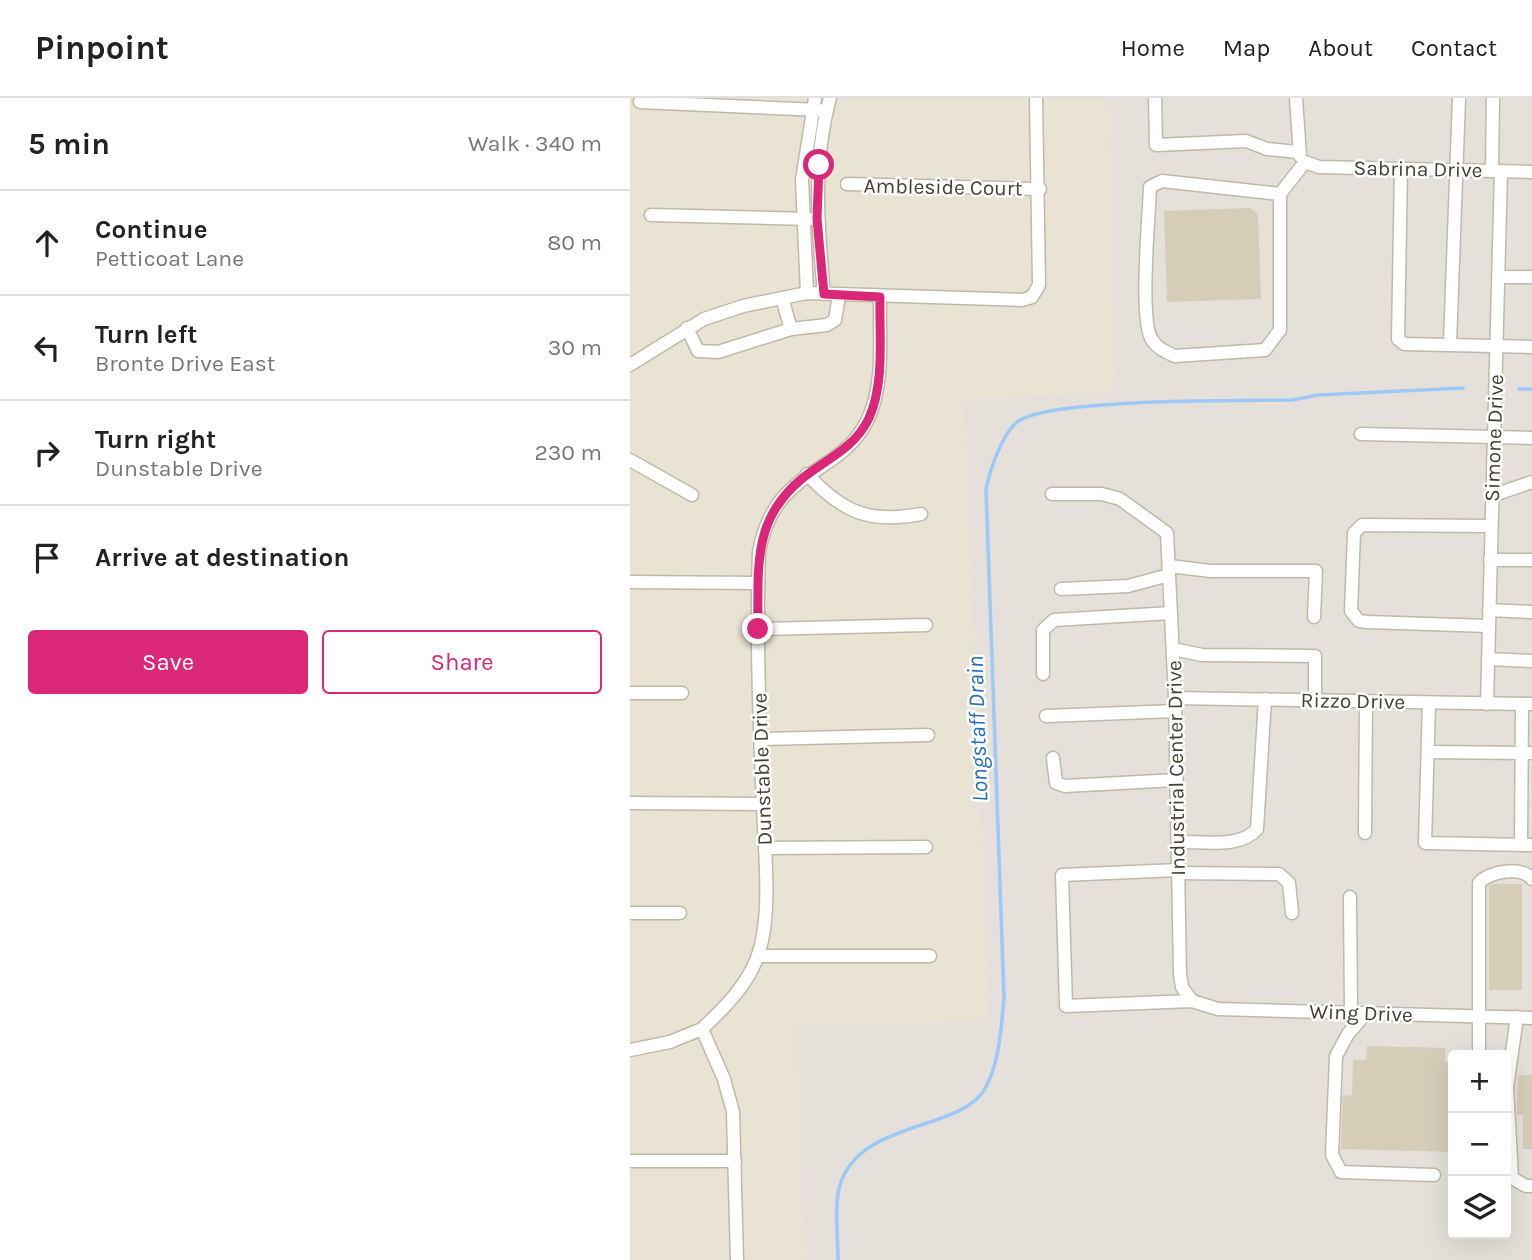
<!DOCTYPE html>
<meta charset="utf-8">
<style>
:root{--surface:#fff;--page:#f2f2f2;--text:#222;--muted:#767676;--line:#e0e0e0;--accent:#db2777}
body{margin:0;font-family:Karla,sans-serif;background:var(--page);color:var(--text)}
.controls{position:absolute;right:21px;bottom:21px;display:grid;overflow:hidden;border-radius:7px;box-shadow:0 7px 28px #0002}
.controls button{width:63px;height:63px;display:grid;place-items:center;padding:0;border:0;border-bottom:2px solid var(--line);background:var(--surface);color:var(--text);font:35px sans-serif}
.stop{position:absolute;width:21px;height:21px;margin:-16px;border:5px solid #db2777;border-radius:50%;background:#fff}
.stop.end{background:#db2777;border-color:#fff;box-shadow:0 2px 7px #0008}
.list{margin:0;padding:0;list-style:none}
h2{display:flex;justify-content:space-between;align-items:center;height:91px;margin:0;padding:0 28px;font-size:30px}
h2 small{font-size:23px;font-weight:400;color:var(--muted)}
.list li{display:grid;grid-template-columns:46px 1fr auto;gap:21px;align-items:center;box-sizing:border-box;height:105px;padding:0 28px;border-top:2px solid var(--line)}
.list b{display:block;font-size:26px;white-space:nowrap}
.list p{margin:0;font-size:23px;white-space:nowrap;color:var(--muted)}
.list em{font-size:23px;font-style:normal;color:var(--muted)}
.actions{display:flex;gap:14px;padding:21px 28px}
.actions a{flex:1;padding:16px 0;border:2px solid var(--accent);border-radius:7px;text-align:center;font-size:24px;color:var(--accent)}
.actions .main{background:var(--accent);color:#fff}
.icon{flex:none;width:38px;height:38px;fill:none;stroke:currentColor;stroke-width:2;stroke-linecap:round;stroke-linejoin:round}
.map{position:relative;flex:none;width:902px;height:1162px;overflow:hidden}
header{display:flex;align-items:center;gap:42px;box-sizing:border-box;height:98px;padding:0 35px;background:var(--surface);border-bottom:2px solid var(--line)}
header strong{font-size:33px}
nav{display:flex;gap:38px;margin-inline-start:auto;font-size:24px}
main{display:flex}
aside{flex:1;background:var(--surface)}
.map>svg:first-child{display:block}
.residential{fill:#e8e3d2}
.industrial{fill:#e5e1da;fill-rule:evenodd}
.lines{fill:none;stroke-linecap:round;stroke-linejoin:round}
.stream{stroke:#9cc9f5;stroke-width:3.5}
.building{fill:#d6cdb9}
.minor-casing{stroke:#c0b9a7;stroke-width:15}
.minor{stroke:#fff;stroke-width:12}
.route{stroke:#db2777;stroke-width:9}
.labels{text-anchor:middle;stroke-width:5;stroke-linejoin:round;paint-order:stroke}
.street-label{font-size:21px;fill:#464134;stroke:#fff}
.water-label{font-size:23px;font-style:italic;fill:#266eb9;stroke:#fff}
</style>
<header>
<strong>Pinpoint</strong>
<nav><a>Home</a><a>Map</a><a>About</a><a>Contact</a></nav>
</header>
<main>
<aside>
<h2>5 min<small>Walk · 340 m</small></h2>
<ul class="list">
<li><svg class="icon" aria-label="ahead" viewBox="0 0 24 24"><path d="M12 20V5M6 11l6-6 6 6"/></svg><div><b>Continue</b><p>Petticoat Lane</p></div><em>80 m</em></li>
<li><svg class="icon" aria-label="left" viewBox="0 0 24 24"><path d="M17 20v-9H6M10 6l-5 5 5 5"/></svg><div><b>Turn left</b><p>Bronte Drive East</p></div><em>30 m</em></li>
<li><svg class="icon" aria-label="right" viewBox="0 0 24 24"><path d="M7 20v-9h11M14 6l5 5-5 5"/></svg><div><b>Turn right</b><p>Dunstable Drive</p></div><em>230 m</em></li>
<li><svg class="icon" aria-label="arrive" viewBox="0 0 24 24"><path d="M6 21V4h12l-3 4 3 4H6"/></svg><div><b>Arrive at destination</b></div></li>
</ul>
<div class="actions"><a class="main">Save</a><a>Share</a></div>
</aside>
<div class="map">
<svg width="902" height="1162" viewBox="0 0 902 1162">
<rect width="100%" height="100%" fill="#f4f0e5"/>
<polygon class="residential" points="0,0 478,0 484,294 333,301 358,924 167,927 175,1162 0,1162"/>
<path class="industrial" d="M478,0H902V1162H175L166,927L358,923L333,301L484,294ZM823,957H876V1136H823Z"/>
<g class="lines">
<g class="stream">
<polyline points="889,291 902,291"/>
<path d="M208,1162C208,1142 204,1105 210,1087C230,1021 333,1034 356,989C370,962 371,930 374,900L356,391C360,372 372,336 387,324C415,300 615,303 662,302L688,297L833,290"/>
</g>
</g>
<g class="building">
<polygon points="620,110 628,116 631,201 537,204 534,113"/>
<polygon points="862,786 892,786 892,892 859,892 859,788"/>
<polygon points="737,948 815,950 815,964 823,964 822,1054 711,1051 713,997 722,998 723,962 736,962"/>
<polygon points="888,977 902,977 902,1051 893,1051 893,1017 887,1017"/>
</g>
<g class="lines">
<g class="minor-casing">
<g id="minor">
<polyline points="525,0 526,47 616,43 637,51 668,54"/>
<polyline points="666,0 670,58"/>
<polyline points="10,4 189,12"/>
<polyline points="675,64 689,69 902,74"/>
<polyline points="771,71 768,241 774,246 902,249"/>
<polyline points="862,73 863,0"/>
<polyline points="217,86 410,91"/>
<path d="M650,96L532,83L520,89C519,118 509,223 522,242C528,251 536,254 545,258L635,252L650,232V96L675,64"/>
<polyline points="21,117 180,121"/>
<polyline points="869,179 902,179"/>
<polyline points="177,195 172,82 185,0"/>
<path d="M194,196C188,131 182,65 200,0"/>
<polyline points="152,200 161,231"/>
<polyline points="57,230 68,253 88,254 161,231 197,227 205,222 209,197"/>
<polyline points="820,245 829,0"/>
<polyline points="0,267 74,221 113,208 177,195 392,202 402,199 409,187 406,0"/>
<polyline points="731,336 902,340"/>
<polyline points="0,362 62,397"/>
<path d="M177,376C212,414 239,426 291,416"/>
<polyline points="422,396 472,396 490,401 537,435 545,600 550,876 552,889 562,903"/>
<polyline points="861,398 902,384"/>
<polyline points="860,462 902,462"/>
<polyline points="539,468 581,473 686,473 684,519"/>
<polyline points="0,484 128,485"/>
<polyline points="431,491 498,488 539,477"/>
<polyline points="859,512 902,514"/>
<polyline points="858,528 738,524 729,523 721,513 724,435 732,427 861,428"/>
<polyline points="128,531 296,527"/>
<polyline points="543,551 572,557 685,558 685,602"/>
<polyline points="858,561 902,563"/>
<polyline points="413,576 413,532 424,522 541,515"/>
<polyline points="0,595 52,595"/>
<polyline points="545,600 902,606"/>
<polyline points="799,605 795,745 902,747"/>
<polyline points="857,606 871,73"/>
<polyline points="416,618 545,613"/>
<polyline points="131,641 298,637"/>
<polyline points="798,654 902,655"/>
<polyline points="423,660 426,685 435,688 546,682"/>
<polyline points="0,705 133,706"/>
<polyline points="735,735 736,603"/>
<path d="M548,744C572,743 610,751 627,731L635,601"/>
<polyline points="891,747 892,606"/>
<polyline points="135,750 296,749"/>
<polyline points="548,772 432,777 436,908 562,903 588,911 902,920"/>
<polyline points="548,775 649,776 659,785 662,815"/>
<polyline points="720,799 721,915"/>
<polyline points="0,815 50,815"/>
<polyline points="128,858 300,858"/>
<polyline points="736,915 718,936 706,958 702,1057 711,1074 804,1077"/>
<polyline points="887,919 877,989 882,1080 896,1088 902,1088"/>
<polyline points="0,952 40,944 72,931"/>
<path d="M849,957V785C859,773 892,768 902,781"/>
<polyline points="0,1063 105,1063"/>
<path d="M107,1162L103,1014L94,981L72,931C94,910 116,889 127,860C143,817 134,751 133,705C129,622 126,537 129,454C145,367 210,380 238,321C255,285 249,238 250,199"/>
</g>
</g>
<use href="#minor" class="minor"/>
</g>
<g class="lines">
<path class="route" d="M128,531C128,463 122,413 185,371C206,357 228,344 239,320C255,284 249,238 250,199L194,196L187,121L189,67"/>
</g>
<g class="labels">
<g class="street-label">
<text transform="translate(788 71) rotate(1)" y="7">Sabrina Drive</text>
<text transform="translate(313 89) rotate(1)" y="7">Ambleside Court</text>
<text transform="translate(864 340) rotate(-88)" y="7">Simone Drive</text>
<text transform="translate(723 603) rotate(1)" y="7">Rizzo Drive</text>
<text transform="translate(546 670) rotate(-91)" y="7">Industrial Center Drive</text>
<text transform="translate(132 671) rotate(-92)" y="7">Dunstable Drive</text>
<text transform="translate(731 915) rotate(2)" y="7">Wing Drive</text>
</g>
<g class="water-label">
<text transform="translate(347 631) rotate(-92)" y="8">Longstaff Drain</text>
</g>
</g>
</svg>
<div class="controls">
<button>+</button>
<button>−</button>
<button><svg class="icon" aria-label="layers" viewBox="0 0 24 24"><path d="M12 4l9 5-9 5-9-5zM3 14l9 5 9-5"/></svg></button>
</div>
<div class="stop" style="left:189px;top:67px"></div>
<div class="stop end" style="left:128px;top:531px"></div>
</div>
</main>
